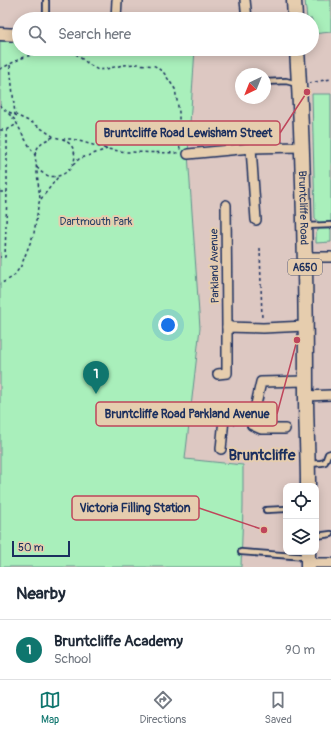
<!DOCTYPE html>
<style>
:root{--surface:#fff;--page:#f2f2f3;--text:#1f2937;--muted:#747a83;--line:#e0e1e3;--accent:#0f766e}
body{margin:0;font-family:Pangolin,sans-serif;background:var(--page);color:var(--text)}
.controls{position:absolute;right:12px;bottom:12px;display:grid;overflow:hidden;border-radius:8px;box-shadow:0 2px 10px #0003}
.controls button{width:36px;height:36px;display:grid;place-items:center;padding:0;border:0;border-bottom:1px solid var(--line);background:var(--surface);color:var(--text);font:20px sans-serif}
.compass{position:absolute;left:235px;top:68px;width:36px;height:36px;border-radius:50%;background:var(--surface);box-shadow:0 2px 10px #0003;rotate:223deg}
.scale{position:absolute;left:12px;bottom:10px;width:58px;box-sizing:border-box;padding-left:4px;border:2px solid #1b2f5e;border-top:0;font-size:11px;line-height:14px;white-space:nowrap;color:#1b2f5e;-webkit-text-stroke:3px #e6cdae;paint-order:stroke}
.you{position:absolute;left:168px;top:325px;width:14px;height:14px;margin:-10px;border:3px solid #fff;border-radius:50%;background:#1a73e8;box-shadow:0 0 0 6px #1a73e833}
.badge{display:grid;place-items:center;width:26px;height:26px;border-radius:50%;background:var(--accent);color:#fff;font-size:13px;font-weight:700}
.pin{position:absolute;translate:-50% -33px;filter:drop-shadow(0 1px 2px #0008)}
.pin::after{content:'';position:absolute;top:21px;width:14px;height:12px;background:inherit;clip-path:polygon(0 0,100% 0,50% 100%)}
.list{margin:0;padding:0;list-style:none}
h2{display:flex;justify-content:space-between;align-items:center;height:52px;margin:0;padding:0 16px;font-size:17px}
h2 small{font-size:13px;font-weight:400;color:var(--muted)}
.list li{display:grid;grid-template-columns:26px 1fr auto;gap:12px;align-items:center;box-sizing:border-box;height:60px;padding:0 16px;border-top:1px solid var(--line)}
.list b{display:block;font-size:15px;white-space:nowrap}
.list p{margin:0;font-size:13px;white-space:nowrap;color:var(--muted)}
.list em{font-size:13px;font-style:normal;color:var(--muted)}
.icon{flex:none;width:22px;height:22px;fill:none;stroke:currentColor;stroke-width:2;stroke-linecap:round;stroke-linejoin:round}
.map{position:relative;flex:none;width:331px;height:567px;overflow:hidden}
.search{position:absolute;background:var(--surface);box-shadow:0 2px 10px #0003;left:12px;right:12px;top:12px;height:44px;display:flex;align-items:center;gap:10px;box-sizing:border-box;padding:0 14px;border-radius:22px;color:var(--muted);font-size:15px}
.sheet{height:112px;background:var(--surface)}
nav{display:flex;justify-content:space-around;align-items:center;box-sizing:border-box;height:56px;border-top:1px solid var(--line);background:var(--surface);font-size:11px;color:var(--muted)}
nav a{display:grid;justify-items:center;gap:2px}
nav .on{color:var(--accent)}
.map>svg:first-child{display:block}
.green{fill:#a9efbb;stroke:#628f8c}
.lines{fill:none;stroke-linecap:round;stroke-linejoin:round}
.lane-casing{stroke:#1b2f5e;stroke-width:8}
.street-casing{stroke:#1b2f5e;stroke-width:12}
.secondary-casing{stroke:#1b2f5e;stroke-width:15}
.primary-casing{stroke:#1b2f5e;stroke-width:17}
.path{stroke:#1b2f5e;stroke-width:1.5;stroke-dasharray:3 3;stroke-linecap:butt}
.lane{stroke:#e6cdae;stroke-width:4.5}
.street{stroke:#e6cdae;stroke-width:9}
.secondary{stroke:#e6cdae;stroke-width:12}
.primary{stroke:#e6cdae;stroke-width:14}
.labels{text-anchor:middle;stroke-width:4;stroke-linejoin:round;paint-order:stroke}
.shield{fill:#e6cdae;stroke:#585e76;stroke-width:1}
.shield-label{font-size:10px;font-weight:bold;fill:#1b2f5e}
.street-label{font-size:11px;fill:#1b2f5e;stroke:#e6cdae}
.park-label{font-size:11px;fill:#294267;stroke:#e6cdae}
.district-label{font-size:15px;font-weight:bold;fill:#1b2f5e;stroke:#e6cdae}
.leader{fill:none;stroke:#bf465b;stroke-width:1.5}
.callout-dot{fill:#bf465b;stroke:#e6cdae;stroke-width:1.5}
.callout{fill:#e6cdae;stroke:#bf465b;stroke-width:1.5}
.callout-label{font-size:12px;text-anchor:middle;font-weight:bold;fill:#1b2f5e}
</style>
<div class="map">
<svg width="331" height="567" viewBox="0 0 331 567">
<rect width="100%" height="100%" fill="#ddc8c2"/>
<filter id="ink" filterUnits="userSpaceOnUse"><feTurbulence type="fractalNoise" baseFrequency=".025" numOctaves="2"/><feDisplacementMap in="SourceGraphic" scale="8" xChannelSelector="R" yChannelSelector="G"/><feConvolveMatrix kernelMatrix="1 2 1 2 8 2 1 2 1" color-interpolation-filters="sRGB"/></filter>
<g filter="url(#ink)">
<g class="green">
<polygon points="305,0 331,0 331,32 312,34 312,19 307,19"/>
<polygon points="0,41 19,41 19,49 195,49 188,154 200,328 185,459 243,465 243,507 241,567 0,567"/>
<polygon points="312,94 331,94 331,223 320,223 315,219"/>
<polygon points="319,229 331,229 331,242 316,243 316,233"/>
</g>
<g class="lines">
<g class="lane-casing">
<g id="lane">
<polyline points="46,19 46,1"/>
<polyline points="265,82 286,81 297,84"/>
<polyline points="306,226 331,225"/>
<polyline points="309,464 321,463 325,462 328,454 331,453"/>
<polyline points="266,510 286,509"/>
<polyline points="316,536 331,534"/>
<polyline points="241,552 306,557"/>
</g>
</g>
<g class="street-casing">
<g id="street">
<polyline points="245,0 247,19"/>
<polyline points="116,19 117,0"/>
<polyline points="251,148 256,220"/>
<polyline points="188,154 251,148 301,147"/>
<polyline points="226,205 227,327"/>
<polyline points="305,257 331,257"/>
<polyline points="218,374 227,373 227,327 263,328 306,326"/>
<polyline points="306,396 331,395"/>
<polyline points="285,429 261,429 252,425 253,418 261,382 306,381"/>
<polyline points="221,449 224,419 253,418"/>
<polyline points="308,563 331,563"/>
</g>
</g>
<g class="secondary-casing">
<polyline id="secondary" points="0,34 19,35"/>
</g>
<g class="primary-casing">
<g id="primary">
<polyline points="294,0 295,19"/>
<path id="s1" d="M297,49C304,164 306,280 306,395C306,425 308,456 308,486"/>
<polyline points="308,567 308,552"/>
</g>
</g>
<g class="path">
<polyline points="72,49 78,56 90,65 98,70 106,69 123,65 138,64 155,66 164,73 175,89 179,112 179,135 180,151"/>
<polyline points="10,65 15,115"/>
<polyline points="0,69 22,58 45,50 59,49"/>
<polyline points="309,83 331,79"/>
<polyline points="0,105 15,120 25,139 35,155 40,199 38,207 37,215 34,233 21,266 13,277 0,284"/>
<polyline points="9,112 33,123 54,137 63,139 72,139 107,149 126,152 180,153"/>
<polyline points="0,130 7,130 7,192 5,257 0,257"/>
<polyline points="7,130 17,124"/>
<path d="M35,155C38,143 43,141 54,137"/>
<polyline points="73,165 79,159 107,149"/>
<path d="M37,167C52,190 86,167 71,145C69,143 66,141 63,139"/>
<polyline points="0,192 7,192"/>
<polyline points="41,199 58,177"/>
<polyline points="260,248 262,320"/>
</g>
<use href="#lane" class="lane"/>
<use href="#street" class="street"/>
<use href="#secondary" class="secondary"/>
<use href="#primary" class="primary"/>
</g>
</g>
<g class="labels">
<rect class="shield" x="288" y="259" width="34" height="16" rx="3"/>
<g class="shield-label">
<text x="305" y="271">A650</text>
</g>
<g class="street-label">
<text dy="4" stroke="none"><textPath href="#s1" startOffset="159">Bruntcliffe Road</textPath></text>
<text transform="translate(214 266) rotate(-91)" y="4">Parkland Avenue</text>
</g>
<g class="park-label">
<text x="96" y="225">Dartmouth Park</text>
</g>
<g class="district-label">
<text x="262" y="460">Bruntcliffe</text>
</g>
</g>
<path class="leader" d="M307 92L280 133M297 340L277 414M264 530L199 508"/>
<g class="callout-dot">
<circle cx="307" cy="92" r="4"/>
<circle cx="297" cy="340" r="4"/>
<circle cx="264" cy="530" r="4"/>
</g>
<g class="callout">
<rect x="96" y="121" width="184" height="24" rx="4"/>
<rect x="96" y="402" width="181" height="24" rx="4"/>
<rect x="72" y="496" width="127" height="24" rx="4"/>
</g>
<g class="callout-label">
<text x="188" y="137">Bruntcliffe Road Lewisham Street</text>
<text x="187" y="418">Bruntcliffe Road Parkland Avenue</text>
<text x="135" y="512">Victoria Filling Station</text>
</g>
</svg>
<div class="controls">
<button><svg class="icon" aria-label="locate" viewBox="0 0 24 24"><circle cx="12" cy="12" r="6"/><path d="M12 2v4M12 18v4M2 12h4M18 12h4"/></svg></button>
<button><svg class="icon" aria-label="layers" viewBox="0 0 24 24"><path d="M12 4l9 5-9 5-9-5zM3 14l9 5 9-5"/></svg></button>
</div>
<svg class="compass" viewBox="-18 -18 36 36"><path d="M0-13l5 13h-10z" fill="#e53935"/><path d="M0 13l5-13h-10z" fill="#747a83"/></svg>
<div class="scale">50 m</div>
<div class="you"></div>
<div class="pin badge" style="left:96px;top:394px">1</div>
<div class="search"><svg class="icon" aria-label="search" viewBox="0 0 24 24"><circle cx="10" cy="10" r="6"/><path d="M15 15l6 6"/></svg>Search here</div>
</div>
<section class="sheet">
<h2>Nearby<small></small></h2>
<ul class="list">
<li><span class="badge">1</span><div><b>Bruntcliffe Academy</b><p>School</p></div><em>90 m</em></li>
</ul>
</section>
<nav>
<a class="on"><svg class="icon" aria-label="map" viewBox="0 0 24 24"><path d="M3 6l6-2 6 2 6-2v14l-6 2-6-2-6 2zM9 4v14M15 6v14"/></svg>Map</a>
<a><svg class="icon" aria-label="directions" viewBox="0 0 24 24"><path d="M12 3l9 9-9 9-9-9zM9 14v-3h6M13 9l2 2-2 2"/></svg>Directions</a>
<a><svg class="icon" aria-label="saved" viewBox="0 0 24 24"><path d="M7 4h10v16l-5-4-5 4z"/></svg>Saved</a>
</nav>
